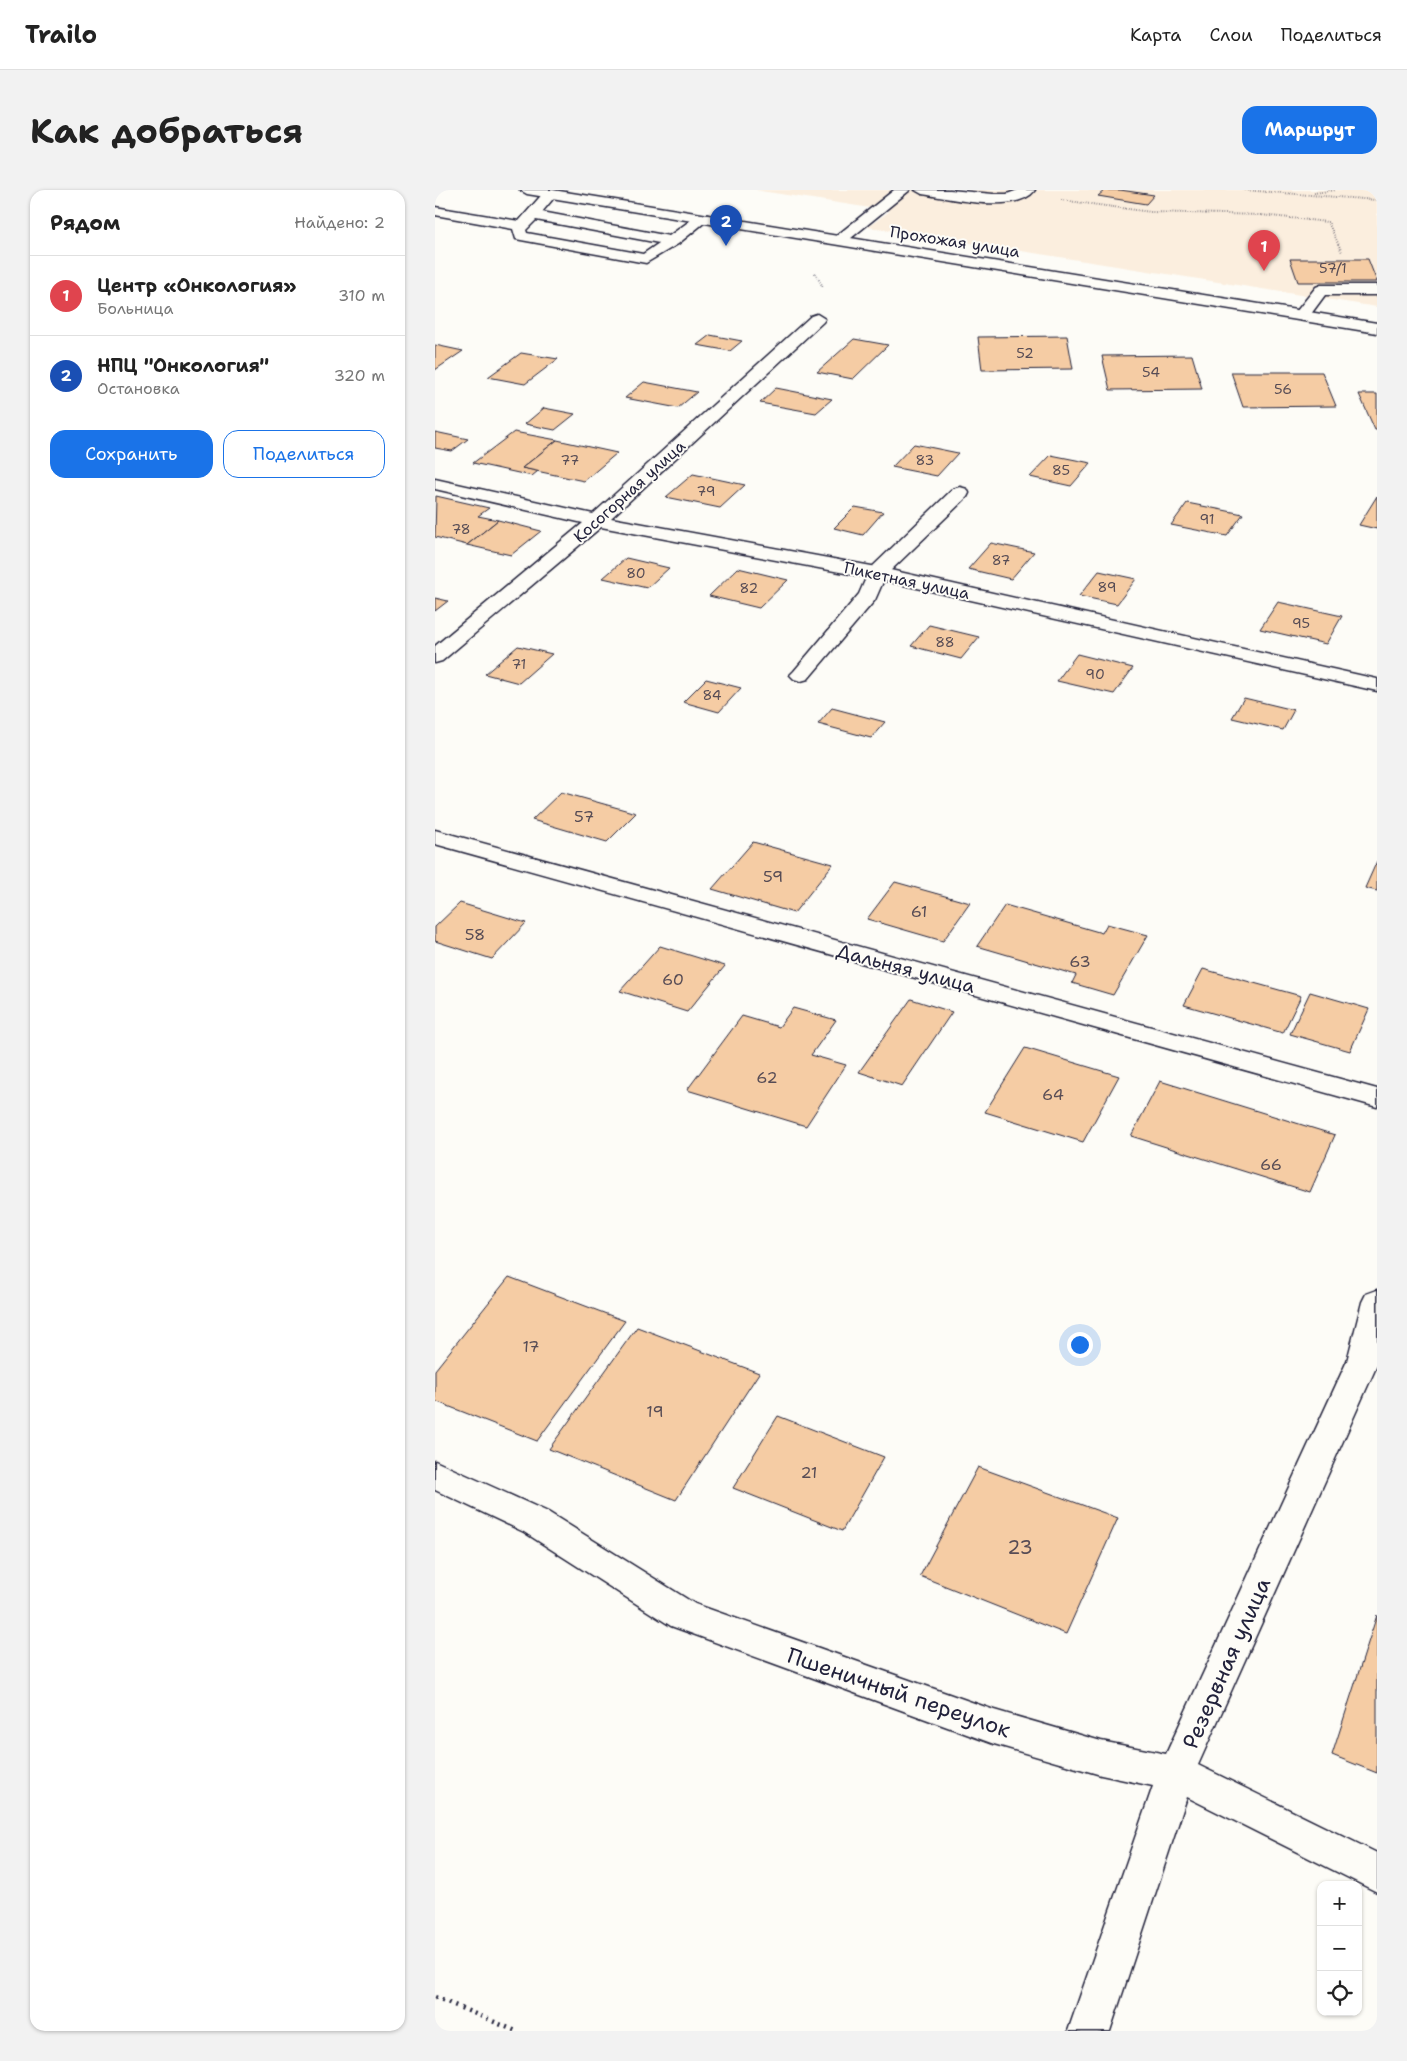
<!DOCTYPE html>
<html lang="ru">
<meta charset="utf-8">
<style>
:root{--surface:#fff;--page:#f2f2f2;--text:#222;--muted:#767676;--line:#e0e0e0;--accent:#1a73e8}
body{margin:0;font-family:"Shantell Sans",sans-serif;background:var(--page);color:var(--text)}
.controls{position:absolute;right:15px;bottom:15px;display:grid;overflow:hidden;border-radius:10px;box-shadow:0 1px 4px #0004}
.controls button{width:45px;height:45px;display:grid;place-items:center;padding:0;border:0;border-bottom:1px solid var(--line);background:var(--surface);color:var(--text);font:25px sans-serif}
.you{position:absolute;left:644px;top:1154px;width:18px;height:18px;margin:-12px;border:4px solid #fff;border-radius:50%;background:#1a73e8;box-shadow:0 0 0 8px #1a73e833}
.badge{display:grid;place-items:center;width:32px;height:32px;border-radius:50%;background:var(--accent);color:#fff;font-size:16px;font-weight:700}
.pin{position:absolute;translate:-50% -41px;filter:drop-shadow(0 1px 2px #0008)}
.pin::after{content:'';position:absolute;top:26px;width:18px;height:15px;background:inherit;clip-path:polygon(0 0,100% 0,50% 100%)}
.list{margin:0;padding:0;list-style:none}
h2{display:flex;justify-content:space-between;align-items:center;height:65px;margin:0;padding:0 20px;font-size:21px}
h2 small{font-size:16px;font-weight:400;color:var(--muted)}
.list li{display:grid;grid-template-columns:32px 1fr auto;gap:15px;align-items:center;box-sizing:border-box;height:80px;padding:0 20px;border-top:1px solid var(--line)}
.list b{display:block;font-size:19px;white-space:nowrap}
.list p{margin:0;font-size:16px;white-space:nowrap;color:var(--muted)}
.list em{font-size:16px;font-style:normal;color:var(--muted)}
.actions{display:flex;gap:10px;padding:15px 20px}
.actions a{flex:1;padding:11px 0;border:1px solid var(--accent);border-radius:15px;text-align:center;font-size:18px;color:var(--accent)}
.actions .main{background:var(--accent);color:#fff}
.icon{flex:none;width:28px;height:28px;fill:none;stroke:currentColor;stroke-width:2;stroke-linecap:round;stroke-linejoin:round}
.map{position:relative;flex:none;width:942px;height:1841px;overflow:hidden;border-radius:15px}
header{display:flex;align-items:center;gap:30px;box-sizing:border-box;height:70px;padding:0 25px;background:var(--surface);border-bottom:1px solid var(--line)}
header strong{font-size:24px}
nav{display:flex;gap:28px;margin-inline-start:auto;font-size:18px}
.intro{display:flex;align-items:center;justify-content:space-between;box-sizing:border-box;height:120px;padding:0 30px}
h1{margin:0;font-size:35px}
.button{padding:12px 22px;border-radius:15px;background:var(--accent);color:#fff;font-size:18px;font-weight:700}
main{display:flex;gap:30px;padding:0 30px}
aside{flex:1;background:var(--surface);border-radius:15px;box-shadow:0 1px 4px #0004}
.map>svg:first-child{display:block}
.built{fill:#fbeede}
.building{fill:#f5cca4;stroke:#22223b}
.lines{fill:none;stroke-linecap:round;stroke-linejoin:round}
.lane-casing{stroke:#22223b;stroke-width:3}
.street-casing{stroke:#22223b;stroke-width:3}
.path-far1{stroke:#22223b;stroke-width:2;stroke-dasharray:0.5 2;stroke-linecap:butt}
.path{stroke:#22223b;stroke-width:4.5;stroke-dasharray:2 5;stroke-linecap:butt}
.lane{fill:#fdfcf7;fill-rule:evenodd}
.street{fill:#fdfcf7;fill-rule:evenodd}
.labels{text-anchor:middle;stroke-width:4;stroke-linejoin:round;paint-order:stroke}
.far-number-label{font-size:14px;fill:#574c55}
.far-street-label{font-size:16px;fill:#22223b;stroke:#fdfcf7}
.number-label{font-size:16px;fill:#574c55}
.street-label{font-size:19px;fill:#22223b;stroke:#fdfcf7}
.near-number-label{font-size:19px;fill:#574c55}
.near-street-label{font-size:22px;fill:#22223b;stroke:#fdfcf7}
</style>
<header>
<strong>Trailo</strong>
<nav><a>Карта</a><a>Слои</a><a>Поделиться</a></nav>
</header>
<div class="intro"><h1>Как добраться</h1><a class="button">Маршрут</a></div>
<main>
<aside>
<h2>Рядом<small>Найдено: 2</small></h2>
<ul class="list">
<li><span class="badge" style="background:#e0444e">1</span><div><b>Центр «Онкология»</b><p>Больница</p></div><em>310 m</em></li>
<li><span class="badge" style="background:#1a4fb4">2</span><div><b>НПЦ &quot;Онкология&quot;</b><p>Остановка</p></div><em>320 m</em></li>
</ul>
<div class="actions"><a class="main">Сохранить</a><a>Поделиться</a></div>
</aside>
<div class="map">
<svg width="942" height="1841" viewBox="0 0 942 1841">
<rect width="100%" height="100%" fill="#fdfcf7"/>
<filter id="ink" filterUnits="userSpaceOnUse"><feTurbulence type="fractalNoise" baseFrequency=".02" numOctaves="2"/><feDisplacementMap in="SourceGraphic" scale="10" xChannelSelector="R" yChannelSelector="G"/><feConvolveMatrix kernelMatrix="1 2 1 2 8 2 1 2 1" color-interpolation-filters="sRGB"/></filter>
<g filter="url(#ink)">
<polygon class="built" points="320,0 942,0 942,117 433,37 455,21"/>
<g class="building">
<polygon points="670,0 685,0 719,5 711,14 663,6"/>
<polygon points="855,69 933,69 942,92 863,92"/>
<polygon points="275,145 307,151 295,161 262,155"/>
<polygon points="632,146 638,179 547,180 543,147"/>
<polygon points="419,149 453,155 418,189 382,182"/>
<polygon points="0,155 28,161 0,180"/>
<polygon points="86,163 123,169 90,194 53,187"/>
<polygon points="757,165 767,199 675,200 667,166"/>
<polygon points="796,182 887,182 901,216 808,217"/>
<polygon points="209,192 262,202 243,218 190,208"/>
<polygon points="341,198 397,209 381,223 325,213"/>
<polygon points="924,204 942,204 942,240 940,240"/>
<polygon points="109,218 140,224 120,240 90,234"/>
<polygon points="0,242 33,249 17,261 0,258"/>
<polygon points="79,242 122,250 87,278 103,281 97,286 38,273"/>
<polygon points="122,250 182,263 149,291 87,278"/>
<polygon points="479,254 523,263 502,286 457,277"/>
<polygon points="616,265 656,273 636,296 595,287"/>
<polygon points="258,284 310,295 285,318 231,307"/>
<polygon points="1,306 54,318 43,326 63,330 32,355 0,347"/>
<polygon points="942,306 942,339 924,335"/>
<polygon points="752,313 808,324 792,346 736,335"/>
<polygon points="420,317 448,322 428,345 399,338"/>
<polygon points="63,330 106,341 76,365 32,355"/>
<polygon points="556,353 599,362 576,389 533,379"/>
<polygon points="191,368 234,378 212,398 168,388"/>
<polygon points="303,378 353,390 324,418 274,406"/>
<polygon points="664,381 701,389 682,414 644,406"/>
<polygon points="0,408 13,411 0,421"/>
<polygon points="843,412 907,426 891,454 825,439"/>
<polygon points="494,435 544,447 526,469 476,456"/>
<polygon points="83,456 117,464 84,493 50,484"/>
<polygon points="642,464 698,478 679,504 622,491"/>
<polygon points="271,489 306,498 284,522 248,512"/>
<polygon points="809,508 859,520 848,540 797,528"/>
<polygon points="397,518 450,532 436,548 383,534"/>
<polygon points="126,602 201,623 172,652 97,630"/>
<polygon points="318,652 398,674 359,723 277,699"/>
<polygon points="942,671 942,701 930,698"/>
<polygon points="460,692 535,713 508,751 432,729"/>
<polygon points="25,713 91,733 57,769 0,751 0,737"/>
<polygon points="570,715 667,743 672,734 713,745 678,805 637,793 641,785 542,756"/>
<polygon points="225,756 290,776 252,822 185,801"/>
<polygon points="768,779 866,806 848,843 749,815"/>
<polygon points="875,802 934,819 915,861 855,844"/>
<polygon points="476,809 517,822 467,896 424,882"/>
<polygon points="358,818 401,830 376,865 411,875 371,936 252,900 307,826 344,837"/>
<polygon points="590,858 684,886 648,952 550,922"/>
<polygon points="725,891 900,945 875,1002 696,946"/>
<polygon points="74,1087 190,1131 102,1251 0,1211 0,1180"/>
<polygon points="202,1137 324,1183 241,1310 114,1259"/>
<polygon points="343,1226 449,1267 407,1341 298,1298"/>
<polygon points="543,1277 683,1328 631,1444 485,1386"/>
<polygon points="942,1425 942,1583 897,1565"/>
</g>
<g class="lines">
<g class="lane-casing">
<g id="lane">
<path d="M116,0L122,4L107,22L234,46L263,25H273L275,28L243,54L211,73L86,50L81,49L78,39L0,25V17L84,31L110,1ZM101,30L224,53L208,64L92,43L91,40Z"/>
<polygon points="459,0 475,0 410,53 400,53 398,50 400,47"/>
<path d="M480,0H515L558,4H572L583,0H600C582,25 513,8 487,4Z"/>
<polygon points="886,95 942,95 942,105 890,105 873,128 861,128 859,125 861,122 881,97"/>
<polygon points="525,297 532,299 534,303 532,307 451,385 440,410 373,489 366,491 359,489 355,485 359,481 424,404 435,379 518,299"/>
</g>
</g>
<g class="street-casing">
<g id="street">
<polygon points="85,0 118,0 942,133 942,143 92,4"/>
<polygon points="382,124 390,129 388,132 176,328 442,377 942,489 942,501 442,389 166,337 7,471 0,473 0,456 148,333 0,299 0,289 158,324 376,126"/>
<polygon points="0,640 942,899 942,917 0,654"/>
<polygon points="942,1100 942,1175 763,1575 942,1663 942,1702 752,1607 675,1841 633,1841 718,1596 666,1585 559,1554 236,1436 89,1342 0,1300 0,1271 113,1322 260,1414 559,1520 666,1551 731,1564 912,1171 927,1112 931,1104"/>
</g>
</g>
<g class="path-far1">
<polyline points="808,0 942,10"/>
<polyline points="879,3 901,0"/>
<polyline points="626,10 716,22 826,25 893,32 907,62"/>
<polyline points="380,83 388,97"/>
</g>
<polyline class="path" points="0,1807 81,1841"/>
<use href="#lane" class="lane"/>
<use href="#street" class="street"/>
</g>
</g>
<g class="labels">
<g class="far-number-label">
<text x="898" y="83">57/1</text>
<text x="590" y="168">52</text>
<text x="716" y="187">54</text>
<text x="848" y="204">56</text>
<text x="135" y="275">77</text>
<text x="490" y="275">83</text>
<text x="626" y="285">85</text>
<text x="271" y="306">79</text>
<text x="772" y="334">91</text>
<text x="26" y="344">78</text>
<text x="566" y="375">87</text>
<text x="201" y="388">80</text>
<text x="672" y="402">89</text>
<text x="314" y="403">82</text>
<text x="866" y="438">95</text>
<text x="510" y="457">88</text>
<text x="84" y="479">71</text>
<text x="660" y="489">90</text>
<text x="277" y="510">84</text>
</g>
<g class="far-street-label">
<text transform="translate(520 51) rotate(9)" y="6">Прохожая улица</text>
<text transform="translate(194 301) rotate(-42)" y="6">Косогорная улица</text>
<text transform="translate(472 390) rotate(12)" y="6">Пикетная улица</text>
</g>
<g class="number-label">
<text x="149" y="632">57</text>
<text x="338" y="692">59</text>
<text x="484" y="727">61</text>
<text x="40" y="750">58</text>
<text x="645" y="777">63</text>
<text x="238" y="795">60</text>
<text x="332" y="893">62</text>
<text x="618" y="910">64</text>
<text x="836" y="980">66</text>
<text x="96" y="1162">17</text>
<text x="220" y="1227">19</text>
<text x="374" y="1288">21</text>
</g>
<g class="street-label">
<text transform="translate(471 778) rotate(15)" y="7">Дальняя улица</text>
</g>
<g class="near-number-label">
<text x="585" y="1364">23</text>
</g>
<g class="near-street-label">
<text transform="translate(791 1473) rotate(-66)" y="8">Резервная улица</text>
<text transform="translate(464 1502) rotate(19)" y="8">Пшеничный переулок</text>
</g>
</g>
</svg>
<div class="controls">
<button>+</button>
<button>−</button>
<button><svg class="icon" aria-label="locate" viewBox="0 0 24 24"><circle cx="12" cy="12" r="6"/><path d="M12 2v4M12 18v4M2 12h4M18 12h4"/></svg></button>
</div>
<div class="you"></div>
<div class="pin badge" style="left:829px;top:81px;background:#e0444e">1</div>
<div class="pin badge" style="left:291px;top:56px;background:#1a4fb4">2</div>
</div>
</main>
